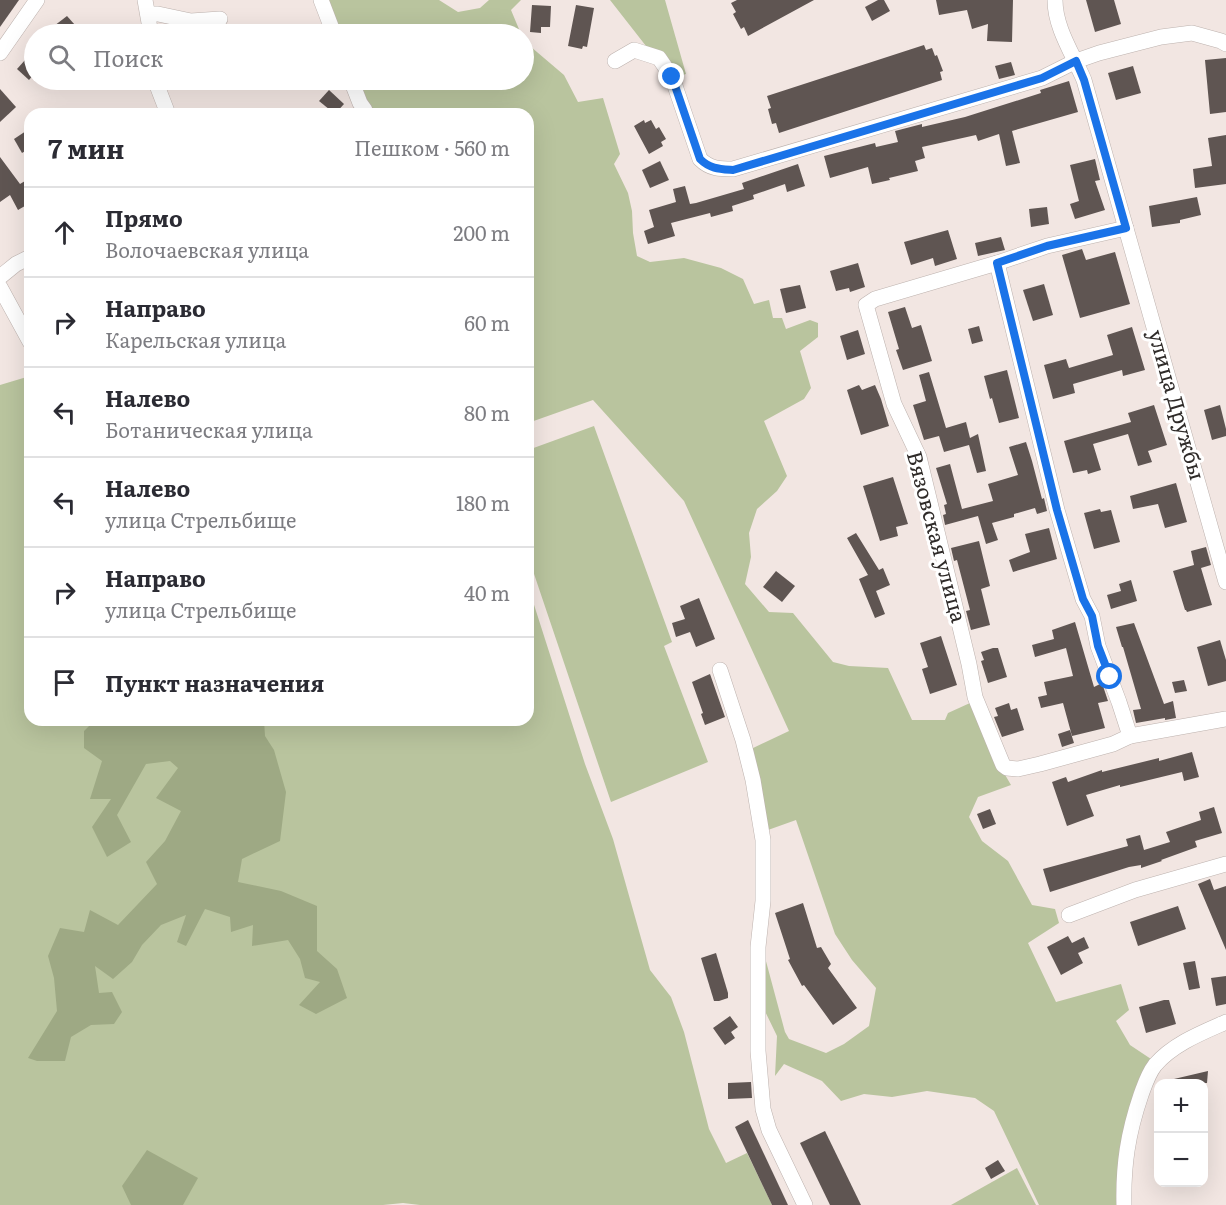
<!DOCTYPE html>
<html lang="ru">
<meta charset="utf-8">
<style>
:root{--surface:#fff;--page:#f2f2f3;--text:#2b2b33;--muted:#7c7c81;--line:#e1e1e2}
body{margin:0;font-family:Literata,serif;background:var(--page);color:var(--text)}
.controls{position:absolute;right:18px;bottom:18px;display:grid;overflow:hidden;border-radius:12px;box-shadow:0 6px 24px #0002}
.controls button{width:54px;height:54px;display:grid;place-items:center;padding:0;border:0;border-bottom:2px solid var(--line);background:var(--surface);color:var(--text);font:30px sans-serif}
.stop{position:absolute;width:18px;height:18px;margin:-14px;border:4px solid #1a73e8;border-radius:50%;background:#fff}
.stop.end{background:#1a73e8;border-color:#fff;box-shadow:0 2px 6px #0008}
.list{margin:0;padding:0;list-style:none}
h2{display:flex;justify-content:space-between;align-items:center;height:78px;margin:0;padding:0 24px;font-size:26px}
h2 small{font-size:20px;font-weight:400;color:var(--muted)}
.list li{display:grid;grid-template-columns:39px 1fr auto;gap:18px;align-items:center;box-sizing:border-box;height:90px;padding:0 24px;border-top:2px solid var(--line)}
.list b{display:block;font-size:22px;white-space:nowrap}
.list p{margin:0;font-size:20px;white-space:nowrap;color:var(--muted)}
.list em{font-size:20px;font-style:normal;color:var(--muted)}
.icon{flex:none;width:33px;height:33px;fill:none;stroke:currentColor;stroke-width:2;stroke-linecap:round;stroke-linejoin:round}
.map{position:relative;flex:none;width:1226px;height:1205px;overflow:hidden}
.search{position:absolute;background:var(--surface);box-shadow:0 6px 24px #0002;left:24px;top:24px;width:510px;height:66px;display:flex;align-items:center;gap:15px;box-sizing:border-box;padding:0 21px;border-radius:33px;color:var(--muted);font-size:22px}
.panel{position:absolute;background:var(--surface);box-shadow:0 6px 24px #0002;left:24px;top:108px;width:510px;height:618px;border-radius:18px}
.map>svg:first-child{display:block}
.green{fill:#b9c49e}
.forest{fill:#9ea984}
.building{fill:#5f5552}
.lines{fill:none;stroke-linecap:round;stroke-linejoin:round}
.minor-casing{stroke:#bdb2ae;stroke-width:16}
.minor{stroke:#fff;stroke-width:15}
.route{stroke:#1a73e8;stroke-width:8}
.labels{text-anchor:middle;stroke-width:6;stroke-linejoin:round;paint-order:stroke}
.street-label{font-size:21px;fill:#2f2b29;stroke:#fff}
</style>
<div class="map">
<svg width="1226" height="1205" viewBox="0 0 1226 1205">
<rect width="100%" height="100%" fill="#f2e6e2"/>
<g class="green">
<polygon points="326,0 439,0 458,12 480,8 489,0 521,0 511,10 521,34 340,34"/>
<polygon points="610,0 665,0 686,74 666,80 646,46"/>
<polygon points="524,41 564,75 578,102 603,98 620,154 614,164 628,193 632,211 633,233 637,256 650,262 684,258 721,268 743,279 754,304 769,300 773,318 782,318 786,329 810,320 818,323 818,337 800,351 811,388 804,399 764,421 787,476 777,491 757,509 749,533 751,557 745,584 769,612 793,613 833,662 849,666 888,668 912,720 945,720 948,713 970,703 1004,773 1011,785 978,797 969,817 982,841 1008,861 1032,905 1055,909 1059,923 1028,943 1056,1002 1121,984 1129,1010 1116,1021 1130,1045 1151,1059 1119,1205 1039,1205 994,1111 975,1098 927,1091 892,1097 864,1094 841,1101 822,1081 784,1064 775,1076 777,1036 761,1003 763,950 785,1032 789,1039 826,1053 844,1044 869,1026 876,988 852,960 835,934 796,820 768,830 751,749 789,731 684,501 593,400 528,423 528,114 360,114 357,80 524,80"/>
<polygon points="30,376 30,720 528,720 528,586 585,764 613,839 650,970 671,997 684,1032 709,1129 726,1163 747,1153 772,1205 420,1205 403,1203 383,1205 0,1205 0,385"/>
<polygon points="594,426 672,642 664,646 708,762 611,802 531,565 528,553 528,450"/>
<polygon points="1017,1168 1036,1205 951,1205"/>
</g>
<g class="forest">
<polygon points="95,720 111,720 117,723 119,720 264,720 265,736 274,750 286,792 280,841 242,859 238,882 281,891 317,906 317,951 337,969 347,998 316,1014 299,1005 320,982 305,978 300,959 288,940 252,946 253,925 231,932 230,917 205,909 186,946 177,942 186,915 161,925 142,945 132,962 113,979 95,966 99,993 112,992 122,1012 114,1024 91,1025 71,1037 65,1061 37,1061 28,1058 57,1011 54,978 48,956 60,928 84,932 90,910 118,925 157,884 146,862 165,841 181,811 156,798 178,768 170,761 146,764 117,815 131,842 107,857 92,827 111,799 90,799 102,761 84,748 84,731"/>
<polygon points="147,1150 198,1178 183,1205 131,1205 122,1186"/>
</g>
<g class="building">
<polygon points="0,0 19,0 0,27"/>
<polygon points="737,0 814,0 748,36 744,27 741,29 733,14 736,12 731,3"/>
<polygon points="878,0 884,0 890,11 872,21 865,7"/>
<polygon points="936,0 1013,0 1012,42 987,41 988,24 972,29 967,10 939,15"/>
<polygon points="1086,0 1114,0 1121,24 1095,32"/>
<polygon points="532,5 551,6 550,27 541,27 541,33 530,32"/>
<polygon points="576,5 594,8 587,47 583,46 582,49 568,46"/>
<polygon points="67,16 83,34 62,34 54,26"/>
<polygon points="924,45 926,50 932,48 935,56 937,55 943,71 940,72 942,80 779,133 776,123 772,124 768,109 771,108 767,96"/>
<polygon points="34,50 34,74 29,80 17,69"/>
<polygon points="1226,58 1226,112 1210,114 1205,60"/>
<polygon points="1011,62 1015,75 999,79 995,66"/>
<polygon points="1133,66 1141,93 1116,100 1108,73"/>
<polygon points="1069,81 1078,112 1012,131 1020,163 1006,166 999,134 978,141 976,135 922,147 925,158 915,161 918,171 889,178 890,180 872,184 868,167 830,178 824,156 875,143 876,147 898,142 895,131 922,124 922,127 965,117 1041,93 1040,90"/>
<polygon points="0,89 16,107 0,122"/>
<polygon points="329,90 344,104 335,114 319,101"/>
<polygon points="644,120 645,123 651,120 656,129 659,127 666,139 661,142 663,146 649,154 634,126"/>
<polygon points="26,131 30,138 30,148 22,153 14,139"/>
<polygon points="1226,135 1226,184 1195,188 1193,169 1212,166 1208,138"/>
<polygon points="0,157 20,184 30,178 30,203 18,210 10,195 0,202"/>
<polygon points="1095,159 1100,180 1095,181 1105,210 1075,219 1070,204 1079,201 1070,165"/>
<polygon points="660,161 669,180 650,188 642,170"/>
<polygon points="798,164 805,186 787,192 785,184 753,195 754,199 732,206 733,211 711,217 710,213 671,223 675,236 648,244 644,231 654,227 649,210 676,202 673,189 685,186 690,204 696,203 744,189 742,183"/>
<polygon points="1197,197 1201,215 1180,220 1180,223 1152,227 1149,206"/>
<polygon points="1047,207 1049,224 1031,227 1029,209"/>
<polygon points="948,230 957,259 935,266 933,258 911,265 904,242"/>
<polygon points="1001,237 1005,250 978,256 975,243"/>
<polygon points="1082,249 1086,260 1115,252 1130,304 1080,318 1062,255"/>
<polygon points="858,263 865,287 850,292 849,288 836,291 830,271"/>
<polygon points="1044,284 1053,315 1033,321 1023,290"/>
<polygon points="800,285 806,308 786,313 780,289"/>
<polygon points="905,307 912,328 921,325 932,361 903,370 896,350 899,349 888,312"/>
<polygon points="979,326 983,341 972,344 968,329"/>
<polygon points="1132,327 1145,370 1123,376 1122,370 1073,384 1075,393 1053,399 1044,365 1066,359 1069,368 1113,355 1107,335"/>
<polygon points="858,330 865,354 847,360 840,336"/>
<polygon points="1007,370 1019,418 999,423 992,398 990,399 984,376"/>
<polygon points="929,372 946,428 966,422 970,438 978,434 986,471 977,473 969,445 944,452 939,436 924,440 913,405 926,401 919,375"/>
<polygon points="859,385 862,390 875,385 881,399 889,426 861,435 847,390"/>
<polygon points="1154,405 1167,445 1148,451 1152,462 1138,466 1128,434 1093,444 1101,470 1088,474 1087,470 1073,473 1064,441 1131,422 1128,413"/>
<polygon points="1220,405 1226,429 1226,436 1212,440 1204,410"/>
<polygon points="1026,442 1032,461 1042,499 1044,498 1047,511 1037,514 1035,508 1014,514 1014,517 992,523 998,540 986,544 978,516 945,525 943,515 946,514 944,505 947,504 936,468 950,464 962,509 993,501 988,484 1018,475 1009,447"/>
<polygon points="893,477 908,524 896,527 898,536 880,541 863,486"/>
<polygon points="1176,483 1187,522 1165,528 1158,504 1133,509 1130,496"/>
<polygon points="1100,509 1101,512 1111,510 1120,542 1094,549 1084,513"/>
<polygon points="1049,528 1057,559 1013,572 1009,560 1030,552 1025,534"/>
<polygon points="856,533 879,570 883,568 890,585 876,591 885,614 875,618 859,579 868,575 847,538"/>
<polygon points="979,541 990,586 981,589 990,625 971,630 966,611 970,610 957,560 954,561 951,548"/>
<polygon points="1206,547 1211,565 1201,568 1212,605 1187,612 1186,610 1185,610 1173,571 1194,565 1191,551"/>
<polygon points="776,571 795,586 782,602 763,587"/>
<polygon points="1131,580 1137,601 1111,609 1107,595 1121,591 1119,584"/>
<polygon points="699,598 715,639 696,647 690,632 676,637 672,623 685,619 680,606"/>
<polygon points="1075,622 1094,687 1102,683 1108,701 1098,703 1105,728 1072,736 1063,703 1041,708 1038,697 1047,695 1044,682 1073,676 1066,648 1035,657 1032,645 1054,639 1052,630"/>
<polygon points="1134,623 1164,704 1173,701 1176,718 1165,720 1165,718 1136,723 1133,710 1141,709 1123,647 1122,647 1116,627"/>
<polygon points="941,636 957,685 930,694 922,669 928,667 920,643"/>
<polygon points="1220,640 1226,660 1226,681 1208,686 1197,647"/>
<polygon points="998,648 1007,677 988,683 981,661 984,660 981,652 993,648"/>
<polygon points="710,674 725,717 705,725 701,714 703,713 692,682"/>
<polygon points="1184,680 1187,691 1175,693 1172,682"/>
<polygon points="1009,703 1011,710 1017,708 1024,730 1002,737 994,717 998,716 995,708"/>
<polygon points="1070,730 1074,743 1062,747 1058,734"/>
<polygon points="1192,752 1199,777 1184,781 1182,772 1120,787 1120,785 1086,795 1094,816 1067,826 1052,782 1066,777 1068,782 1102,770 1102,772 1159,758 1159,761"/>
<polygon points="1214,807 1222,833 1195,841 1197,847 1161,860 1162,861 1141,868 1141,865 1129,867 1050,892 1043,869 1128,846 1126,839 1140,835 1144,850 1170,842 1166,832 1201,820 1199,812"/>
<polygon points="990,809 996,824 983,829 977,814"/>
<polygon points="1210,879 1214,890 1226,886 1226,950 1198,884"/>
<polygon points="803,903 817,948 821,947 831,964 828,968 857,1008 833,1025 804,985 802,986 788,960 790,959 775,913"/>
<polygon points="1178,906 1186,929 1138,946 1130,922"/>
<polygon points="1068,936 1072,943 1084,937 1089,948 1078,953 1083,963 1061,975 1047,947"/>
<polygon points="716,953 728,993 728,998 719,1001 714,1001 701,958"/>
<polygon points="1195,961 1200,988 1189,990 1183,963"/>
<polygon points="1226,976 1226,1004 1216,1006 1211,978"/>
<polygon points="1164,1000 1169,1000 1176,1024 1146,1033 1139,1007"/>
<polygon points="730,1016 738,1027 731,1032 735,1038 725,1045 713,1028"/>
<polygon points="1208,1071 1207,1083 1174,1083 1174,1079"/>
<polygon points="751,1082 752,1098 728,1099 728,1083"/>
<polygon points="748,1120 788,1205 772,1205 735,1127"/>
<polygon points="825,1131 861,1205 830,1205 800,1143"/>
<polygon points="998,1160 1005,1171 991,1179 985,1168"/>
</g>
<g class="lines">
<g class="minor-casing">
<g id="minor">
<polyline points="145,0 151,34"/>
<polyline points="321,0 334,34"/>
<path d="M1055,0C1055,28 1073,54 1084,80L1226,582"/>
<polyline points="148,14 158,14 191,21 220,19"/>
<polyline points="0,53 37,0"/>
<path d="M615,61L634,50L659,58L672,77L700,159C710,169 720,169 733,169L1042,78L1076,61L1099,53L1161,37L1192,33L1221,41L1226,44"/>
<polyline points="157,80 158,88 168,114"/>
<polyline points="351,80 360,103 365,110"/>
<polyline points="1126,228 1047,246 997,263 875,299 866,305 894,404 919,457 969,664 975,697 1003,765 1007,768 1018,769 1040,764 1113,744 1130,736 1226,719"/>
<polyline points="997,263 1057,510 1083,599 1092,616 1098,646 1119,702 1130,736"/>
<polyline points="0,277 16,264 30,257"/>
<polyline points="0,287 30,342"/>
<polyline points="720,670 743,740 753,780 763,840 763,901 758,947 758,1051 763,1109 769,1130 805,1205"/>
<polyline points="1069,915 1135,890 1226,864"/>
<path d="M1124,1205C1123,1165 1128,1133 1141,1095C1145,1084 1148,1074 1155,1065C1173,1044 1201,1033 1226,1022"/>
</g>
</g>
<use href="#minor" class="minor"/>
</g>
<g class="lines">
<path class="route" d="M672,77L700,159C710,169 720,169 733,170L1042,78L1076,61L1084,80L1126,228L1047,246L997,263L1057,510L1083,599L1092,616L1098,646L1110,677"/>
</g>
<g class="labels">
<g class="street-label">
<text transform="translate(1176 405) rotate(74)" y="7">улица Дружбы</text>
<text transform="translate(936 537) rotate(75)" y="7">Вязовская улица</text>
</g>
</g>
</svg>
<div class="controls">
<button>+</button>
<button>−</button>
</div>
<div class="stop" style="left:1110px;top:677px"></div>
<div class="stop end" style="left:672px;top:77px"></div>
<div class="search"><svg class="icon" aria-label="search" viewBox="0 0 24 24"><circle cx="10" cy="10" r="6"/><path d="M15 15l6 6"/></svg>Поиск</div>
<section class="panel">
<h2>7 мин<small>Пешком · 560 m</small></h2>
<ul class="list">
<li><svg class="icon" aria-label="ahead" viewBox="0 0 24 24"><path d="M12 20V5M6 11l6-6 6 6"/></svg><div><b>Прямо</b><p>Волочаевская улица</p></div><em>200 m</em></li>
<li><svg class="icon" aria-label="right" viewBox="0 0 24 24"><path d="M7 20v-9h11M14 6l5 5-5 5"/></svg><div><b>Направо</b><p>Карельская улица</p></div><em>60 m</em></li>
<li><svg class="icon" aria-label="left" viewBox="0 0 24 24"><path d="M17 20v-9H6M10 6l-5 5 5 5"/></svg><div><b>Налево</b><p>Ботаническая улица</p></div><em>80 m</em></li>
<li><svg class="icon" aria-label="left" viewBox="0 0 24 24"><path d="M17 20v-9H6M10 6l-5 5 5 5"/></svg><div><b>Налево</b><p>улица Стрельбище</p></div><em>180 m</em></li>
<li><svg class="icon" aria-label="right" viewBox="0 0 24 24"><path d="M7 20v-9h11M14 6l5 5-5 5"/></svg><div><b>Направо</b><p>улица Стрельбище</p></div><em>40 m</em></li>
<li><svg class="icon" aria-label="arrive" viewBox="0 0 24 24"><path d="M6 21V4h12l-3 4 3 4H6"/></svg><div><b>Пункт назначения</b></div></li>
</ul>
</section>
</div>
